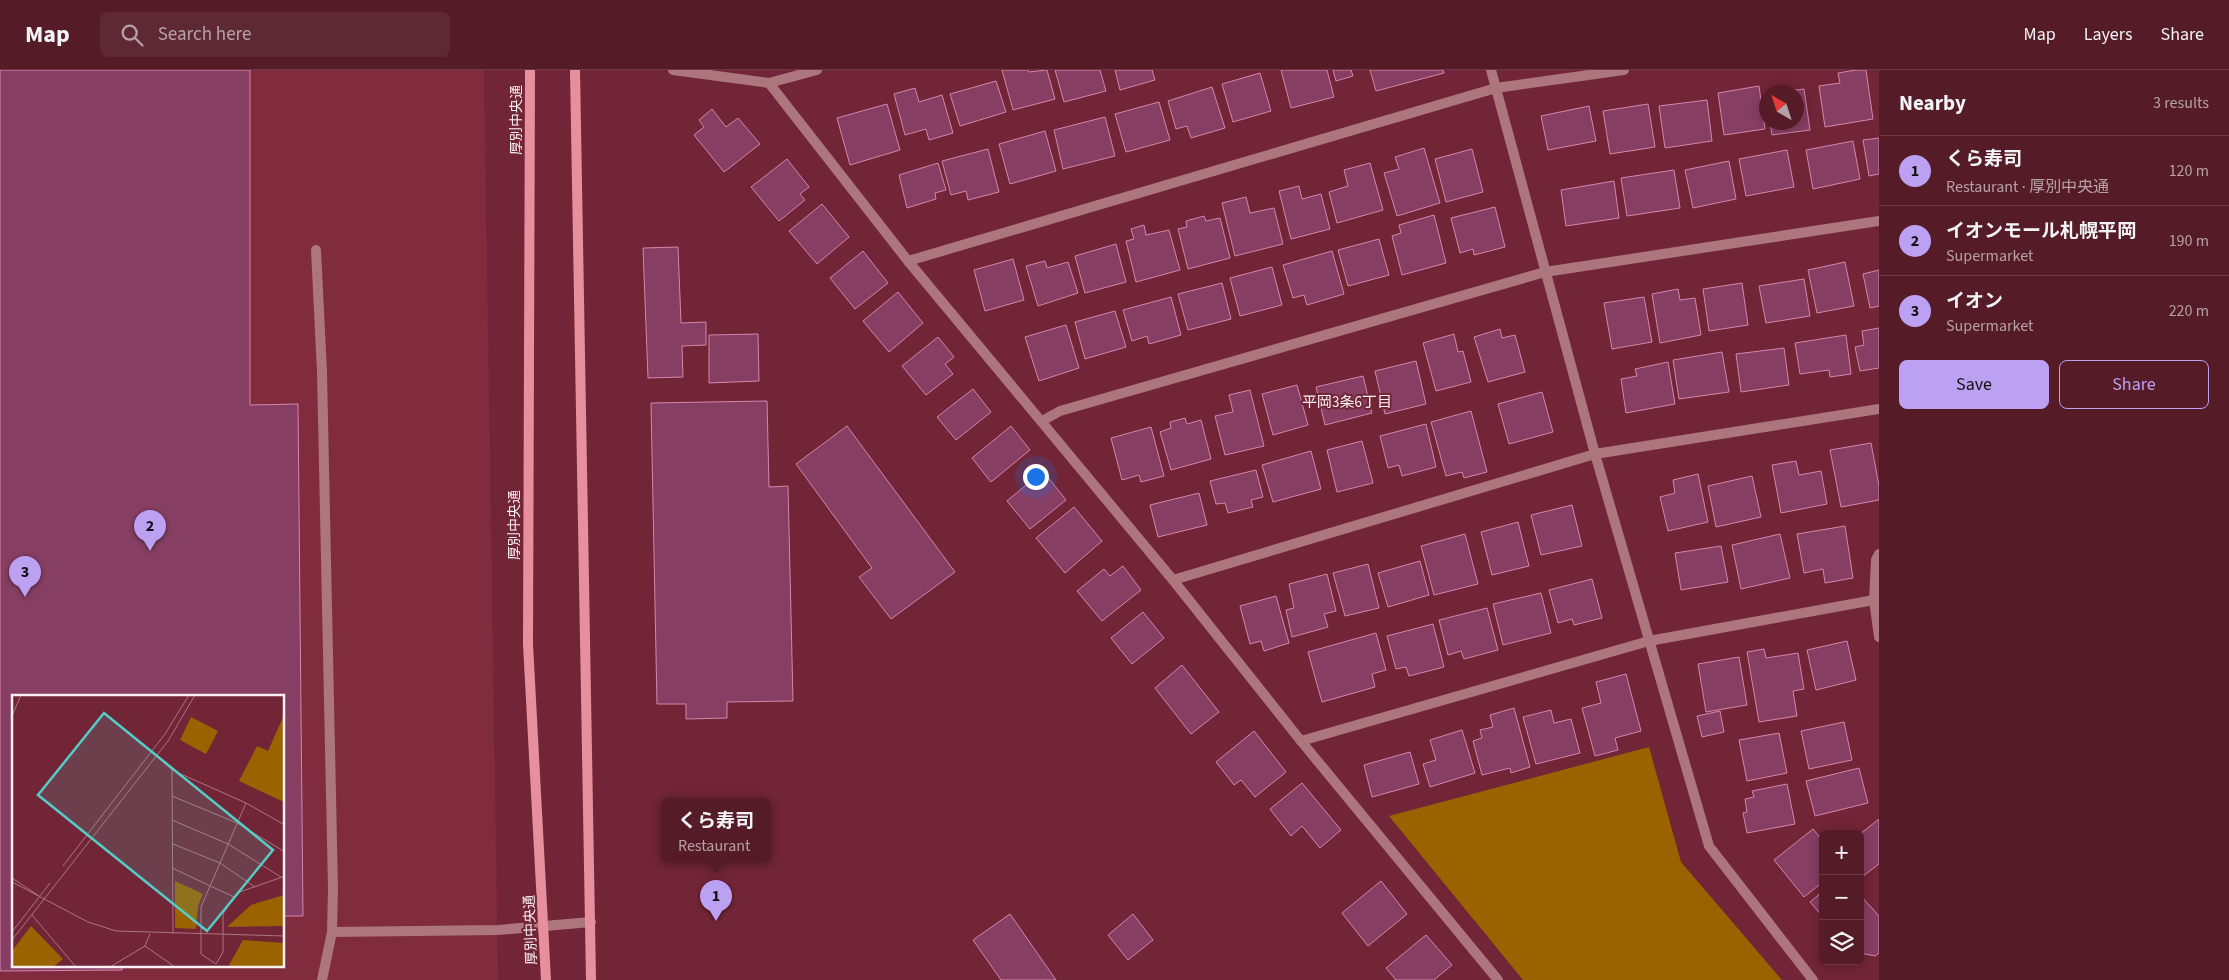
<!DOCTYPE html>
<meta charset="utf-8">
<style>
:root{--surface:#551c28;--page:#5e2934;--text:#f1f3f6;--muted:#b6a1a8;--line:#6b3a45;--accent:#bca0f2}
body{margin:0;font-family:"Source Sans 3","Noto Sans JP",sans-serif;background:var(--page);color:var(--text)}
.controls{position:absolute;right:15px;bottom:15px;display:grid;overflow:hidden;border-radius:8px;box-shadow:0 2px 12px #0003}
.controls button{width:45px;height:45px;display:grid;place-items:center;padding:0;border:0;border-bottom:1px solid var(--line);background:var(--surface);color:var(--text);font:25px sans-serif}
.compass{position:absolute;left:1759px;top:15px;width:45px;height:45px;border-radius:50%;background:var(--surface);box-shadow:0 2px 12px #0003;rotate:321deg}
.you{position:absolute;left:1035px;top:406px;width:18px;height:18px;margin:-12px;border:4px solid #fff;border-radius:50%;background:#1a73e8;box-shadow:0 0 0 8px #1a73e833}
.badge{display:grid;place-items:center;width:32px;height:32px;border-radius:50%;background:var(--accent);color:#111;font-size:16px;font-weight:700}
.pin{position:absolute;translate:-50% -41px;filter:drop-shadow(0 1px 2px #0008)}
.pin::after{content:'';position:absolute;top:26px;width:18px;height:15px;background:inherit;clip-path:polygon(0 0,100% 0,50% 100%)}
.popup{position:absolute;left:661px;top:728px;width:110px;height:65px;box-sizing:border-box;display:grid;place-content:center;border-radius:8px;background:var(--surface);filter:drop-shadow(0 1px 4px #0005);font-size:16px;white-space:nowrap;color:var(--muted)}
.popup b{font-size:19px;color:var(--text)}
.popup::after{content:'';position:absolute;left:50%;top:100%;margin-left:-10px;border:10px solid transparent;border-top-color:var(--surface)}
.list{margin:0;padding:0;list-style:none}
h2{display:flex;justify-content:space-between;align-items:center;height:65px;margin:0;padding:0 20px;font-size:21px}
h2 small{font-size:16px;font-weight:400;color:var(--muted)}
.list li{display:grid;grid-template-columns:32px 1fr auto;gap:15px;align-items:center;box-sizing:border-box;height:70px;padding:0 20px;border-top:1px solid var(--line)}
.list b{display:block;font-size:19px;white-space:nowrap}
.list p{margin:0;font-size:16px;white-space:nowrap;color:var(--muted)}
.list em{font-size:16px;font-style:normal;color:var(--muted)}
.actions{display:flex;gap:10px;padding:15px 20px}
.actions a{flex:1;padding:11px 0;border:1px solid var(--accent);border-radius:8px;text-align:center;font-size:18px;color:var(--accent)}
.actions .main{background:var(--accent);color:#111}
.icon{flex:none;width:28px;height:28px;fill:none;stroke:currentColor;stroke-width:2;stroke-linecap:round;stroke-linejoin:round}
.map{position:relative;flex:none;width:1879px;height:910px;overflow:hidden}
header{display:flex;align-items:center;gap:30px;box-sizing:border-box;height:70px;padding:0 25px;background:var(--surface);border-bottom:1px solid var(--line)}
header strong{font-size:24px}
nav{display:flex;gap:28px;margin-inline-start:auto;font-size:18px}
.search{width:350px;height:45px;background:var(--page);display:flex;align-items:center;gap:12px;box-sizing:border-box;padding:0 18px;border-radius:8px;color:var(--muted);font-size:19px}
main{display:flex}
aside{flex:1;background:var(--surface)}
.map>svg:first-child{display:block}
.built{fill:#802b3e;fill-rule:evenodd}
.green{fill:#9b6200}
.building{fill:#863e63;stroke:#d686ac}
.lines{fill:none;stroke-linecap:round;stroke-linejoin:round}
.service{stroke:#ad757d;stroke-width:10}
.minor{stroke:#ad757d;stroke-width:10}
.secondary{stroke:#e78f9c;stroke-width:10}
.labels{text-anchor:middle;stroke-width:4;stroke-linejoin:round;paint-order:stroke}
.street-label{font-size:14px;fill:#faf0f1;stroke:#712536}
.neighbourhood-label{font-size:15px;fill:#faf0f1;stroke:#712536}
.inset-road{fill:none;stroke:#a87681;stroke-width:1}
.view{fill:#54cdc7;fill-opacity:0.15;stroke:#54cdc7;stroke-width:2.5}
.inset-edge{fill:none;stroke:#faf0f1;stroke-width:2.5}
</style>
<header>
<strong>Map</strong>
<div class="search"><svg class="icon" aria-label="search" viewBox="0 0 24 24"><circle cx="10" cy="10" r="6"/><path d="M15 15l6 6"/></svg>Search here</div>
<nav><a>Map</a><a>Layers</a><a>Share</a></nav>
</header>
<main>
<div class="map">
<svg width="1879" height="910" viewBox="0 0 1879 910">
<rect width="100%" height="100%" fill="#712536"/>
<path class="built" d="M0,0H484L498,910H0ZM14,626H284V896H14Z"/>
<polygon class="green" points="1649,677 1681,792 1782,910 1523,910 1389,746"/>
<g class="building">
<polygon points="0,0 250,0 250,335 298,334 303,846 284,846 284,626 14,626 14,896 122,896 122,900 0,901"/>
<polygon points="1002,0 1028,0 1029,2 1047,0 1055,29 1013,40"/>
<polygon points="1055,0 1100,0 1106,21 1064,32"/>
<polygon points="1115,0 1152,0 1155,10 1120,20"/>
<polygon points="1281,0 1327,0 1334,27 1291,38"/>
<polygon points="1333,0 1351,0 1353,6 1336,11"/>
<polygon points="1370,0 1443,0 1444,3 1376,21"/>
<polygon points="1856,0 1866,0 1873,49 1825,57 1819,16 1840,13 1838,3"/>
<polygon points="1260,3 1271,41 1233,52 1222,14"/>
<polygon points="996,11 1006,42 960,56 950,24"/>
<polygon points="1759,16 1765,59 1724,65 1718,23"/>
<polygon points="1212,17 1225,58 1191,68 1187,56 1176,59 1168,31"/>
<polygon points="915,18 919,32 942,25 953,63 929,70 926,59 905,65 894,24"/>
<polygon points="1804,19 1810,60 1772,65 1770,52 1796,52 1796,22 1778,22"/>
<polygon points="1707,30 1712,71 1665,78 1659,36"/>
<polygon points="1159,32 1170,70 1126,82 1115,44"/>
<polygon points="887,34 900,80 850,95 837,48"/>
<polygon points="1648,34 1655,77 1610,84 1603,41"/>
<polygon points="1589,36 1596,71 1548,80 1541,46"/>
<polygon points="712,39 726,57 738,48 760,74 724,102 694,65 704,57 699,50"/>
<polygon points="1105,47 1115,86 1063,99 1054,60"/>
<polygon points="1045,61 1056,101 1010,114 999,74"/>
<polygon points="1879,68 1879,104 1869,106 1863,70"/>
<polygon points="1853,71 1860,109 1813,119 1806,80"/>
<polygon points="1424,78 1440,133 1397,146 1384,103 1399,99 1395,87"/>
<polygon points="988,79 999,122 968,130 966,121 951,125 942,91"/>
<polygon points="1472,79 1483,122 1446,132 1435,89"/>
<polygon points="1787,80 1794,117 1746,126 1739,89"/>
<polygon points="787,89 809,117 800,124 805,130 779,151 751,117"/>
<polygon points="1729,91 1736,129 1693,138 1685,100"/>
<polygon points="938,93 946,120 935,123 936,129 907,138 899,105"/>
<polygon points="1370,93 1383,140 1337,153 1329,122 1348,116 1344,100"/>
<polygon points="1674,100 1680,138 1627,146 1621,108"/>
<polygon points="1614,111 1619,148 1566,156 1561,120"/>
<polygon points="1299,116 1302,129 1321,124 1330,159 1291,169 1279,121"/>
<polygon points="1246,127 1250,143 1274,138 1283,174 1235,186 1222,133"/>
<polygon points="822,134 849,167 817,194 789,161"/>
<polygon points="1495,137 1505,177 1474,185 1473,179 1460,183 1451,148"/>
<polygon points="1434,145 1446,193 1402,205 1392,166 1401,163 1399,155"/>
<polygon points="1204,146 1206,151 1220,148 1230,188 1188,199 1178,159 1187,157 1186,151"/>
<polygon points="1144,155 1146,165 1169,160 1180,200 1136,212 1126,171 1134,169 1131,159"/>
<polygon points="1379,169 1389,205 1348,216 1338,180"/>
<polygon points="1116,174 1126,212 1085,223 1075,186"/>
<polygon points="678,177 681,253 706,252 706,275 682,276 683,307 648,308 643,178"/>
<polygon points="863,181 888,213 855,239 830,208"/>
<polygon points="1332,181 1344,224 1307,235 1304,225 1293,228 1283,195"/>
<polygon points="1013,189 1024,230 985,241 974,200"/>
<polygon points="1045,191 1047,198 1068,192 1078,223 1038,236 1026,196"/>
<polygon points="1845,192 1854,236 1817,243 1808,200"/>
<polygon points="1272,197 1282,235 1240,246 1230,208"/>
<polygon points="1879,200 1879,236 1870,238 1863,204"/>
<polygon points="1804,209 1810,246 1766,253 1759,216"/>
<polygon points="1222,213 1231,249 1188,260 1178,224"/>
<polygon points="1742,213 1748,255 1709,261 1703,219"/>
<polygon points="1678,219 1680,230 1695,228 1701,265 1660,273 1652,224"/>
<polygon points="898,222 923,253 889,282 863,251"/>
<polygon points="1171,227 1181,265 1149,274 1147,266 1132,271 1123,240"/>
<polygon points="1644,227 1652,272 1612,279 1604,233"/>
<polygon points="1115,241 1126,277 1085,289 1075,252"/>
<polygon points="1066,255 1079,298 1039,311 1025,267"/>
<polygon points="1879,258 1879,298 1860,301 1855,277 1864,275 1862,261"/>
<polygon points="1500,259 1502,268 1515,265 1525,302 1488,312 1474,267"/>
<polygon points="758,264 759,311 709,313 709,265"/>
<polygon points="1454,264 1458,282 1463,281 1471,312 1436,321 1423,273"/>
<polygon points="1846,265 1851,304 1830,307 1829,300 1800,304 1795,273"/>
<polygon points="938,267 954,287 945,294 953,304 926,325 902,296"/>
<polygon points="1784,278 1789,315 1741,322 1736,284"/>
<polygon points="1722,282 1729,322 1679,329 1673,290"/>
<polygon points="1416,291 1426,334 1385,344 1375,301"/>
<polygon points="1668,292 1675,334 1626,343 1621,309 1637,306 1635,299"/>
<polygon points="1363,306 1372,343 1325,355 1316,317"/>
<polygon points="1297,315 1308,355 1273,365 1262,324"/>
<polygon points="973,319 991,342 956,370 937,347"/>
<polygon points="1250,320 1264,376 1225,385 1215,346 1233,342 1229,325"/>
<polygon points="1542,322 1553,362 1509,374 1498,334"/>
<polygon points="767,331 769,417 788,416 793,631 727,632 727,648 686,649 686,634 657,634 651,333"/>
<polygon points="1471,341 1487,402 1464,408 1462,402 1446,406 1431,352"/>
<polygon points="1185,348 1187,354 1201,350 1211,389 1171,400 1160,362 1171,358 1170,352"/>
<polygon points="1426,354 1436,397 1402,406 1399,395 1388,398 1380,366"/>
<polygon points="847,356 955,502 891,549 859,507 872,498 796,394"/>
<polygon points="1011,356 1030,380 991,412 972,388"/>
<polygon points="1151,357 1164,406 1141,412 1139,405 1122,410 1111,368"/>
<polygon points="1362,371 1373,413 1337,422 1327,380"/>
<polygon points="1871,373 1879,416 1879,430 1841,437 1830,380"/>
<polygon points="1311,381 1321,419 1273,432 1262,395"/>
<polygon points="1796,391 1799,405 1821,401 1827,434 1781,443 1772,395"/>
<polygon points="1256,400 1263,427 1251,430 1253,437 1228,443 1225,433 1216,434 1210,411"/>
<polygon points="1043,401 1066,430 1030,459 1007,431"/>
<polygon points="1698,404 1708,452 1668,461 1660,427 1675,423 1673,410"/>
<polygon points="1752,406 1761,447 1716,457 1708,416"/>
<polygon points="1199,423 1207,455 1158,467 1150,435"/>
<polygon points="1572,435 1582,476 1541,485 1531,445"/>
<polygon points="1074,437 1102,471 1065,503 1036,468"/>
<polygon points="1518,452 1529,496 1492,505 1481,462"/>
<polygon points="1845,456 1853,508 1825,513 1823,499 1804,503 1797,464"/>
<polygon points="1465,464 1478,514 1434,525 1421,476"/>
<polygon points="1780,464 1790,508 1741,519 1732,475"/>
<polygon points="1721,476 1728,512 1681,520 1675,483"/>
<polygon points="1420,491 1429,525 1388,537 1378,503"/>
<polygon points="1368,494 1379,538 1345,546 1333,503"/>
<polygon points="1123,496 1141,520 1102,551 1077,521 1104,499 1110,506"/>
<polygon points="1327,504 1336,541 1324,544 1328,557 1292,567 1286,540 1294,538 1289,514"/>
<polygon points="1592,509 1602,548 1574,555 1572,549 1558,553 1549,520"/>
<polygon points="1541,523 1551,563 1503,575 1493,534"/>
<polygon points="1276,526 1289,573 1264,581 1261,571 1250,574 1240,536"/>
<polygon points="1487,538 1498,580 1464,589 1461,581 1448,585 1439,550"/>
<polygon points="1143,542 1164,568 1132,594 1111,568"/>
<polygon points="1433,554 1444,597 1409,606 1406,597 1396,599 1387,566"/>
<polygon points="1376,563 1386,600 1372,604 1375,617 1322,632 1308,582"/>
<polygon points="1847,571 1856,610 1816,620 1807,580"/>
<polygon points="1764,579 1766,588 1798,583 1804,619 1793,621 1797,646 1759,652 1747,582"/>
<polygon points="1739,587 1747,635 1706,642 1698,594"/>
<polygon points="1182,595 1219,642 1191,664 1155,618"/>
<polygon points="1626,604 1641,661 1615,668 1618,680 1595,686 1582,638 1601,633 1596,612"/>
<polygon points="1514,638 1530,697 1511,703 1510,698 1482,705 1473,671 1482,668 1480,660 1493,657 1490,645"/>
<polygon points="1551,640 1554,653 1571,649 1580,683 1536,694 1523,647"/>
<polygon points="1720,641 1724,662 1702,667 1697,646"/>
<polygon points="1844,652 1852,690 1809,699 1801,661"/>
<polygon points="1462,660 1475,703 1430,717 1423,694 1436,690 1430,670"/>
<polygon points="1254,661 1286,702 1255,727 1241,710 1234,715 1216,692"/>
<polygon points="1779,663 1787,703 1747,711 1739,670"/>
<polygon points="1410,682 1419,714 1372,727 1364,695"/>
<polygon points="1859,698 1868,733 1815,746 1806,711"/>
<polygon points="1302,713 1341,760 1320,778 1302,756 1291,766 1270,739"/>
<polygon points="1787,714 1795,754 1747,763 1743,743 1747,742 1745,729 1754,727 1752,721"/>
<polygon points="1879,749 1879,794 1862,807 1860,805 1860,764"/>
<polygon points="1813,759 1823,771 1823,812 1804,827 1774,790"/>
<polygon points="1381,811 1407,844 1368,876 1342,843"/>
<polygon points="1823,821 1823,847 1810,832"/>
<polygon points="1860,825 1879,846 1879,883 1875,886 1860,883"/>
<polygon points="1010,844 1056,910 1001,910 973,870"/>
<polygon points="1133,844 1153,870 1128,890 1108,865"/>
<polygon points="1426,865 1452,895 1434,910 1396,910 1386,898"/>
</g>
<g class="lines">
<g class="service">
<polyline points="316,180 322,302 333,819 332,862 322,910"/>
<polyline points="332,862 498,860 591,852"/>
</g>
<g class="minor">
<polyline points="673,0 769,13 817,0"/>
<polyline points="1491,0 1595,384 1709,776 1813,910"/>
<polyline points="769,13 908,191 1173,510 1301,671 1498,910"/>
<polyline points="908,191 1496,18 1624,0"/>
<polyline points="1042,351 1060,341 1545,202 1879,151"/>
<polyline points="1879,484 1876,490 1874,530 1879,567"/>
<polyline points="1173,510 1595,384 1879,339"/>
<polyline points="1301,671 1649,571 1874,530"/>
</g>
<g class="secondary">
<polyline points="530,0 528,574 546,910"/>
<polyline points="575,0 591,910"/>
</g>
</g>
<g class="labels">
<g class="street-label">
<text transform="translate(516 50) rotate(-90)" y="5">厚別中央通</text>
<text transform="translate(514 455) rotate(-90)" y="5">厚別中央通</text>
<text transform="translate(530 860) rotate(-92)" y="5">厚別中央通</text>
</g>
<g class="neighbourhood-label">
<text x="1347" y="337">平岡3条6丁目</text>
</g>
</g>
<g transform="translate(12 625)">
<rect width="272" height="272" fill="#712536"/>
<path d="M272,20V107L227,86L245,51L256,56ZM179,22L206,36L194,59L168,45ZM163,186L191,199L186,211L184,234L163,233ZM272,200V231L215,232L239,210ZM19,231L51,264L41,272H0V256ZM231,245L272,248V272H216Z" fill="#9b6200"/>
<path class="inset-road" d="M0,21L9,0M144,60L160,75L234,108L273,130M160,75L161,239M160,101L225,128L273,157M234,108L189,212V259L204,269L211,257V219L225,198L273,181M160,125L216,149L269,182M161,149L208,168L243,192M51,171L153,39L177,0M160,173L222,202M0,183L27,201M0,187L76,227L104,236L273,241M20,220L64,272M0,237L38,188M0,245L156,46L183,0M133,251L163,272M98,272L133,251L138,239"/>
<path class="view" d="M92,18L261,155L195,236L26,100Z"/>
<rect width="272" height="272" class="inset-edge"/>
</g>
</svg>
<div class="controls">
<button>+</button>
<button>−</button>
<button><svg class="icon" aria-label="layers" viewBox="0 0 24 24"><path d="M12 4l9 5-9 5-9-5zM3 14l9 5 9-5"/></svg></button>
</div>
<svg class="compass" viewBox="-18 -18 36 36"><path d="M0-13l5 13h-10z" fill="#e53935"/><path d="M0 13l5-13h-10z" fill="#b6a1a8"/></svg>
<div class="you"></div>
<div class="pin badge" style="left:716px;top:851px">1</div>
<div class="popup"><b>くら寿司</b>Restaurant</div>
<div class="pin badge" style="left:150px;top:481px">2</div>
<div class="pin badge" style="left:25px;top:527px">3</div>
</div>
<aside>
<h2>Nearby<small>3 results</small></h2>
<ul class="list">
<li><span class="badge">1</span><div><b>くら寿司</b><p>Restaurant · 厚別中央通</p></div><em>120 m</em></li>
<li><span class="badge">2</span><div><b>イオンモール札幌平岡</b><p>Supermarket</p></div><em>190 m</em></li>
<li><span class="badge">3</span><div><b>イオン</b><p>Supermarket</p></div><em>220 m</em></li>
</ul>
<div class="actions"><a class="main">Save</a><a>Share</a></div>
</aside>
</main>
